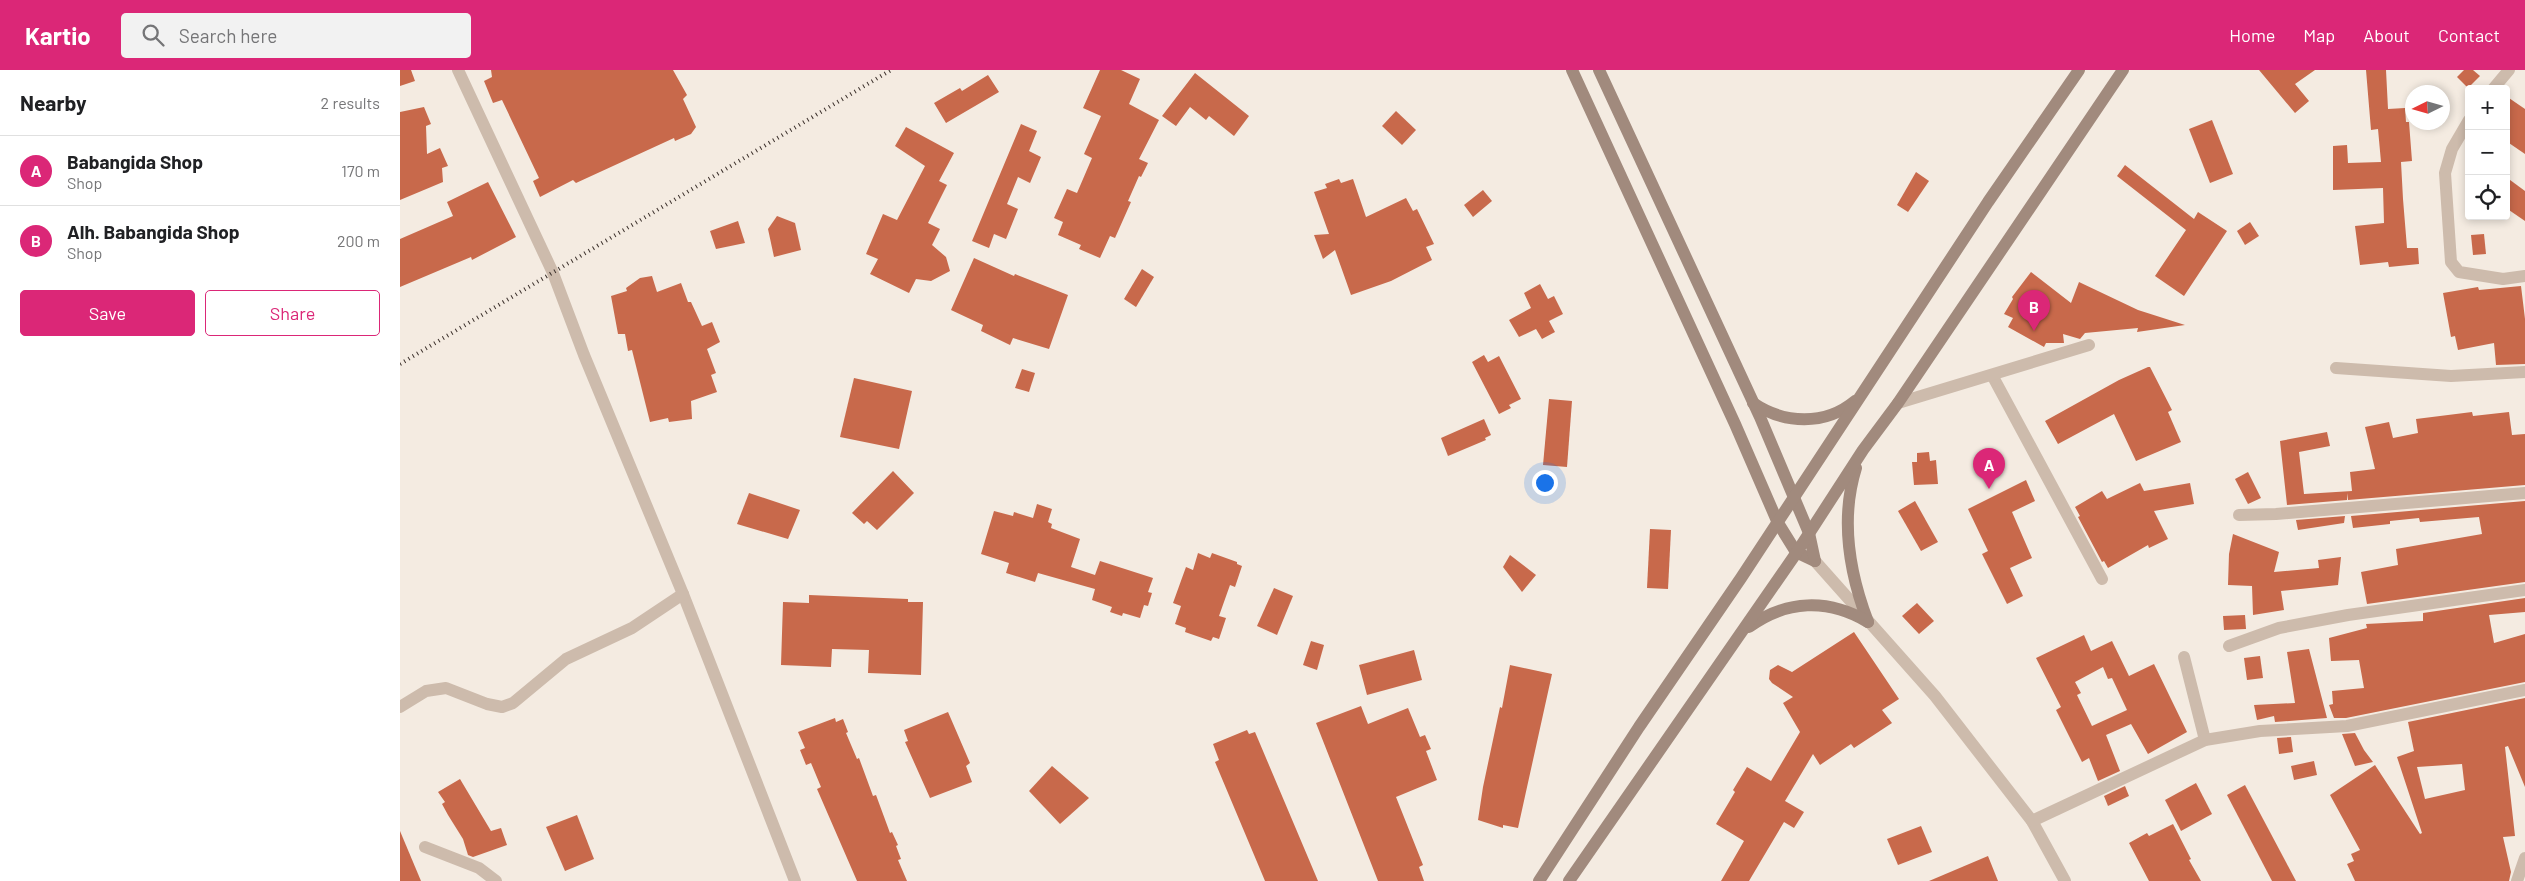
<!DOCTYPE html>
<meta charset="utf-8">
<style>
:root{--surface:#fff;--page:#f2f2f2;--text:#202124;--muted:#757577;--line:#e0e0e0;--accent:#db2777}
body{margin:0;font-family:Barlow,sans-serif;background:var(--page);color:var(--text)}
.controls{position:absolute;right:15px;top:15px;display:grid;overflow:hidden;border-radius:5px;box-shadow:0 2px 8px #0003}
.controls button{width:45px;height:45px;display:grid;place-items:center;padding:0;border:0;border-bottom:1px solid var(--line);background:var(--surface);color:var(--text);font:25px sans-serif}
.compass{position:absolute;left:2005px;top:15px;width:45px;height:45px;border-radius:50%;background:var(--surface);box-shadow:0 2px 8px #0003;rotate:265deg}
.you{position:absolute;left:1144px;top:412px;width:18px;height:18px;margin:-12px;border:4px solid #fff;border-radius:50%;background:#1a73e8;box-shadow:0 0 0 8px #1a73e833}
.badge{display:grid;place-items:center;width:32px;height:32px;border-radius:50%;background:var(--accent);color:#fff;font-size:16px;font-weight:700}
.pin{position:absolute;translate:-50% -41px;filter:drop-shadow(0 1px 2px #0008)}
.pin::after{content:'';position:absolute;top:26px;width:18px;height:15px;background:inherit;clip-path:polygon(0 0,100% 0,50% 100%)}
.list{margin:0;padding:0;list-style:none}
h2{display:flex;justify-content:space-between;align-items:center;height:65px;margin:0;padding:0 20px;font-size:21px}
h2 small{font-size:16px;font-weight:400;color:var(--muted)}
.list li{display:grid;grid-template-columns:32px 1fr auto;gap:15px;align-items:center;box-sizing:border-box;height:70px;padding:0 20px;border-top:1px solid var(--line)}
.list b{display:block;font-size:19px;white-space:nowrap}
.list p{margin:0;font-size:16px;white-space:nowrap;color:var(--muted)}
.list em{font-size:16px;font-style:normal;color:var(--muted)}
.actions{display:flex;gap:10px;padding:15px 20px}
.actions a{flex:1;padding:11px 0;border:1px solid var(--accent);border-radius:5px;text-align:center;font-size:18px;color:var(--accent)}
.actions .main{background:var(--accent);color:#fff}
.icon{flex:none;width:28px;height:28px;fill:none;stroke:currentColor;stroke-width:2;stroke-linecap:round;stroke-linejoin:round}
.map{position:relative;flex:none;width:2125px;height:811px;overflow:hidden}
header{display:flex;align-items:center;gap:30px;box-sizing:border-box;height:70px;padding:0 25px;background:var(--accent);color:#fff}
header strong{font-size:24px}
nav{display:flex;gap:28px;margin-inline-start:auto;font-size:18px}
.search{width:350px;height:45px;background:var(--page);display:flex;align-items:center;gap:12px;box-sizing:border-box;padding:0 18px;border-radius:5px;color:var(--muted);font-size:19px}
main{display:flex}
aside{flex:1;background:var(--surface)}
.map>svg:first-child{display:block}
.building{fill:#c8694b;fill-rule:evenodd}
.lines{fill:none;stroke-linecap:round;stroke-linejoin:round}
.street{stroke:#cdbbac;stroke-width:12}
.secondary{stroke:#a18a7d;stroke-width:12}
.rail{stroke:#3b302b;stroke-width:4;stroke-dasharray:1 4;stroke-linecap:butt}
</style>
<header>
<strong>Kartio</strong>
<div class="search"><svg class="icon" aria-label="search" viewBox="0 0 24 24"><circle cx="10" cy="10" r="6"/><path d="M15 15l6 6"/></svg>Search here</div>
<nav><a>Home</a><a>Map</a><a>About</a><a>Contact</a></nav>
</header>
<main>
<aside>
<h2>Nearby<small>2 results</small></h2>
<ul class="list">
<li><span class="badge">A</span><div><b>Babangida Shop</b><p>Shop</p></div><em>170 m</em></li>
<li><span class="badge">B</span><div><b>Alh. Babangida Shop</b><p>Shop</p></div><em>200 m</em></li>
</ul>
<div class="actions"><a class="main">Save</a><a>Share</a></div>
</aside>
<div class="map">
<svg width="2125" height="811" viewBox="0 0 2125 811">
<rect width="100%" height="100%" fill="#f4ebe1"/>
<g class="building">
<polygon points="0,0 11,0 15,11 0,16"/>
<polygon points="91,0 273,0 287,25 283,29 296,57 291,64 275,71 274,68 176,113 173,110 140,127 133,111 139,108 102,30 93,33 84,11 92,7"/>
<polygon points="700,0 721,0 740,9 729,34 759,50 739,89 748,93 741,107 739,106 728,131 731,132 715,168 710,166 700,188 679,179 681,175 658,165 663,152 654,148 667,119 677,123 692,88 684,84 701,46 683,38"/>
<polygon points="1859,0 1915,0 1895,14 1909,31 1895,43"/>
<polygon points="1966,0 1986,0 1988,39 2005,38 2006,52 2009,52 2012,91 2001,92 2003,129 2007,178 2018,178 2019,194 1989,197 1988,192 1960,195 1955,156 1984,153 1983,118 1933,120 1933,76 1947,75 1948,93 1981,92 1978,59 1971,60"/>
<polygon points="2064,0 2073,0 2080,6 2068,18 2057,7"/>
<polygon points="795,3 849,46 834,66 809,46 806,50 790,37 776,56 762,46"/>
<polygon points="588,5 599,22 546,53 534,33 560,18 562,21"/>
<polygon points="2106,26 2125,39 2125,84 2106,71"/>
<polygon points="24,37 31,54 26,56 27,84 40,78 48,96 42,98 43,112 0,130 0,42"/>
<polygon points="996,41 1016,60 1002,75 982,56"/>
<polygon points="1812,50 1833,104 1810,113 1789,59"/>
<polygon points="621,54 637,61 629,81 641,87 630,113 618,107 607,134 618,139 606,169 594,164 589,178 572,171"/>
<polygon points="506,57 554,83 539,111 547,115 528,153 540,159 532,175 546,187 550,201 531,211 516,209 509,223 470,204 478,189 466,184 483,144 497,150 525,96 495,76"/>
<polygon points="1725,95 1794,149 1798,142 1827,161 1784,226 1755,206 1786,160 1717,106"/>
<polygon points="1516,102 1529,111 1508,142 1497,135"/>
<polygon points="2106,107 2125,121 2125,151 2106,138"/>
<polygon points="939,109 941,113 953,109 966,147 1006,128 1013,141 1017,139 1034,174 1026,177 1032,190 991,211 951,225 935,180 923,189 914,165 929,164 914,122 927,118 925,114"/>
<polygon points="88,112 116,167 72,190 71,187 0,217 0,169 53,146 47,132"/>
<polygon points="1083,120 1092,131 1073,147 1064,135"/>
<polygon points="377,146 395,153 401,180 374,187 368,159"/>
<polygon points="338,151 345,173 316,179 310,161"/>
<polygon points="1850,152 1859,166 1845,175 1837,161"/>
<polygon points="2084,164 2086,184 2073,185 2071,165"/>
<polygon points="574,188 614,206 615,204 668,225 649,279 613,268 610,275 581,261 583,255 551,240"/>
<polygon points="742,199 754,207 736,237 724,229"/>
<polygon points="1631,202 1671,233 1679,212 1738,240 1785,255 1737,262 1738,258 1685,263 1680,269 1663,264 1664,273 1646,273 1644,277 1608,257 1613,248 1604,244 1613,229 1612,227"/>
<polygon points="252,206 257,222 281,213 288,232 291,232 302,256 312,252 320,272 307,279 316,303 311,305 317,322 291,331 292,349 269,352 268,348 250,352 232,280 228,281 225,264 218,264 211,226 227,221 226,218 240,208"/>
<polygon points="1140,214 1148,229 1154,226 1163,244 1149,251 1155,262 1142,269 1136,259 1119,267 1109,250 1131,238 1124,223"/>
<polygon points="2121,216 2125,249 2125,294 2096,295 2094,273 2058,280 2055,266 2051,267 2043,223 2078,217 2079,220"/>
<polygon points="1084,285 1088,292 1099,286 1121,329 1109,335 1111,338 1099,344 1072,292"/>
<polygon points="1748,297 1750,297 1772,340 1768,342 1781,372 1736,391 1714,344 1658,374 1645,351 1719,310"/>
<polygon points="622,299 635,303 629,322 615,318"/>
<polygon points="454,308 512,321 499,379 440,367"/>
<polygon points="1149,329 1172,331 1167,397 1143,395"/>
<polygon points="2072,342 2073,346 2109,342 2112,365 2125,364 2125,415 1948,430 1947,423 1947,430 1887,435 1880,371 1927,362 1930,376 1899,382 1904,424 1952,421 1950,402 1975,399 1965,357 1989,352 1993,368 2018,363 2016,349"/>
<polygon points="1084,349 1091,365 1085,368 1086,370 1048,386 1041,368"/>
<polygon points="1529,382 1530,391 1536,390 1538,414 1514,415 1512,392 1517,392 1517,383"/>
<polygon points="493,401 514,423 477,460 467,451 464,454 452,443"/>
<polygon points="1848,402 1861,428 1848,434 1835,409"/>
<polygon points="1626,410 1635,431 1612,442 1632,488 1610,498 1623,526 1607,534 1582,484 1588,481 1568,439"/>
<polygon points="1740,413 1744,421 1790,413 1794,434 1754,441 1768,469 1749,478 1748,475 1708,498 1704,491 1702,492 1678,447 1680,446 1675,437 1702,421 1707,429"/>
<polygon points="349,423 400,440 388,469 337,454"/>
<polygon points="1515,431 1538,472 1521,481 1498,441"/>
<polygon points="2125,431 2125,512 1967,534 1961,502 1998,495 1996,479 2082,464 2079,447 2020,452 2019,448 1990,451 1990,454 1953,458 1951,446"/>
<polygon points="637,434 652,439 648,452 652,454 651,458 680,469 671,497 695,505 700,491 753,508 748,522 752,523 748,536 744,535 740,548 723,543 722,546 710,542 712,537 692,530 695,519 638,503 635,512 606,503 609,493 581,484 594,441 613,446 614,442 633,448"/>
<polygon points="1945,446 1944,453 1898,460 1896,450"/>
<polygon points="1250,459 1271,460 1268,519 1247,518"/>
<polygon points="1833,464 1879,482 1874,502 1919,498 1918,490 1941,487 1938,515 1881,521 1884,540 1853,545 1852,516 1828,515 1829,484"/>
<polygon points="798,483 810,488 812,483 837,492 837,494 842,496 835,517 830,515 819,546 826,548 819,569 813,567 811,571 785,562 786,558 775,554 781,536 773,533 782,508 786,497 793,500"/>
<polygon points="1110,485 1136,505 1122,522 1103,497"/>
<polygon points="874,518 893,526 877,565 857,556"/>
<polygon points="409,525 508,529 508,532 523,532 521,605 468,603 469,580 432,579 431,597 381,595 383,532 409,533"/>
<polygon points="2125,528 2125,542 2089,545 2094,573 2125,564 2125,612 1946,648 1934,648 1929,635 1933,634 1932,621 1964,618 1959,590 1931,591 1929,568 1967,558 1966,554 2023,551 2023,543"/>
<polygon points="1517,533 1534,551 1519,564 1502,546"/>
<polygon points="1845,545 1846,559 1824,560 1823,546"/>
<polygon points="1454,562 1499,629 1482,640 1492,653 1454,678 1451,674 1420,695 1413,684 1385,731 1404,742 1394,758 1384,752 1349,811 1321,811 1344,771 1316,754 1335,722 1333,720 1347,697 1371,711 1400,662 1383,633 1393,627 1372,613 1369,609 1370,600 1378,595 1392,602"/>
<path d="M1684,565L1691,581L1712,571L1729,606L1754,594L1787,662L1748,684L1731,654L1706,665L1720,701L1698,711L1689,688L1682,692L1656,640L1661,637L1636,588ZM1703,597L1708,609L1712,608L1727,640L1692,656L1677,625L1681,623L1675,612Z"/>
<polygon points="911,571 924,575 917,600 903,595"/>
<polygon points="1909,579 1927,648 1875,652 1874,646 1857,650 1854,635 1895,633 1887,582"/>
<polygon points="1014,580 1022,610 967,625 959,595"/>
<polygon points="1860,586 1863,608 1847,610 1844,588"/>
<polygon points="1110,595 1152,604 1118,758 1103,755 1103,758 1078,750 1083,717 1100,637 1102,638"/>
<path d="M2125,628V717L2108,676L2105,677L2115,766L2103,767L2111,802L2109,811H1955L1947,794L1954,791L1951,784L1960,780L1930,725L1975,695L2020,764L2022,763L1997,687L2014,681L2008,652ZM2062,694L2065,720L2025,729L2017,697Z"/>
<polygon points="961,636 968,654 1008,638 1020,667 1025,665 1031,679 1026,681 1037,710 996,727 1023,795 1019,797 1024,811 978,811 916,653"/>
<polygon points="548,642 570,693 566,696 572,712 530,728 505,672 508,671 504,660"/>
<polygon points="435,648 436,652 443,649 448,662 446,663 457,689 459,688 473,726 476,725 490,763 492,762 498,775 496,776 501,789 498,790 507,811 457,811 417,719 421,717 411,693 406,695 400,680 405,678 398,662"/>
<polygon points="847,660 849,664 855,662 918,811 865,811 815,692 819,690 813,674"/>
<polygon points="1955,663 1964,680 1973,692 1955,696 1942,664"/>
<polygon points="1891,667 1893,682 1879,684 1877,668"/>
<polygon points="1914,691 1917,705 1894,710 1891,696"/>
<polygon points="652,696 689,728 660,754 629,721"/>
<polygon points="60,709 91,761 101,758 107,775 73,787 68,785 63,769 48,745 42,734 45,732 38,722"/>
<polygon points="1796,713 1812,744 1781,761 1765,730"/>
<polygon points="1845,715 1896,811 1872,811 1827,725"/>
<polygon points="1725,716 1729,726 1708,736 1704,726"/>
<polygon points="177,745 194,789 165,801 146,757"/>
<polygon points="1773,754 1791,789 1789,790 1801,811 1749,811 1729,773 1747,763 1749,766"/>
<polygon points="1521,756 1532,782 1498,795 1487,769"/>
<polygon points="0,761 21,811 0,811"/>
<polygon points="1588,786 1598,811 1529,811"/>
</g>
<g class="lines">
<g class="street">
<polyline points="58,0 153,203 184,285 283,524 395,811"/>
<polyline points="2093,19 2109,0"/>
<polyline points="2069,50 2052,79 2045,103 2051,192 2059,202 2103,209 2125,206"/>
<polyline points="1936,298 2051,306 2125,302"/>
<polyline points="1592,305 1702,509"/>
<polyline points="1498,333 1689,275"/>
<polyline points="1839,445 1876,444 2125,423"/>
<polyline points="1415,491 1535,626 1632,751 1665,811"/>
<polyline points="1829,576 1879,558 1948,545 2125,520"/>
<polyline points="1784,587 1805,670"/>
<polyline points="0,637 26,621 46,618 87,634 102,637 113,633 166,589 232,558 283,524"/>
<polyline points="1632,751 1805,670 1860,661 1947,656 2125,620"/>
<polyline points="25,777 79,798 96,811"/>
<polyline points="2117,811 2125,788"/>
</g>
<g class="secondary">
<polyline points="1172,0 1335,354 1378,453 1396,482 1415,491"/>
<polyline points="1199,0 1360,347 1409,463 1415,491"/>
<path d="M1353,333C1384,354 1425,356 1455,331"/>
<path d="M1456,398C1440,449 1449,502 1468,552"/>
<path d="M1349,557C1386,530 1428,528 1468,552"/>
<polyline points="1139,811 1239,657 1341,508 1588,132 1679,0"/>
<polyline points="1169,811 1397,482 1463,380 1498,333 1723,0"/>
</g>
<polyline class="rail" points="0,294 491,0"/>
</g>
</svg>
<div class="controls">
<button>+</button>
<button>−</button>
<button><svg class="icon" aria-label="locate" viewBox="0 0 24 24"><circle cx="12" cy="12" r="6"/><path d="M12 2v4M12 18v4M2 12h4M18 12h4"/></svg></button>
</div>
<svg class="compass" viewBox="-18 -18 36 36"><path d="M0-13l5 13h-10z" fill="#e53935"/><path d="M0 13l5-13h-10z" fill="#757577"/></svg>
<div class="you"></div>
<div class="pin badge" style="left:1589px;top:419px">A</div>
<div class="pin badge" style="left:1634px;top:261px">B</div>
</div>
</main>
